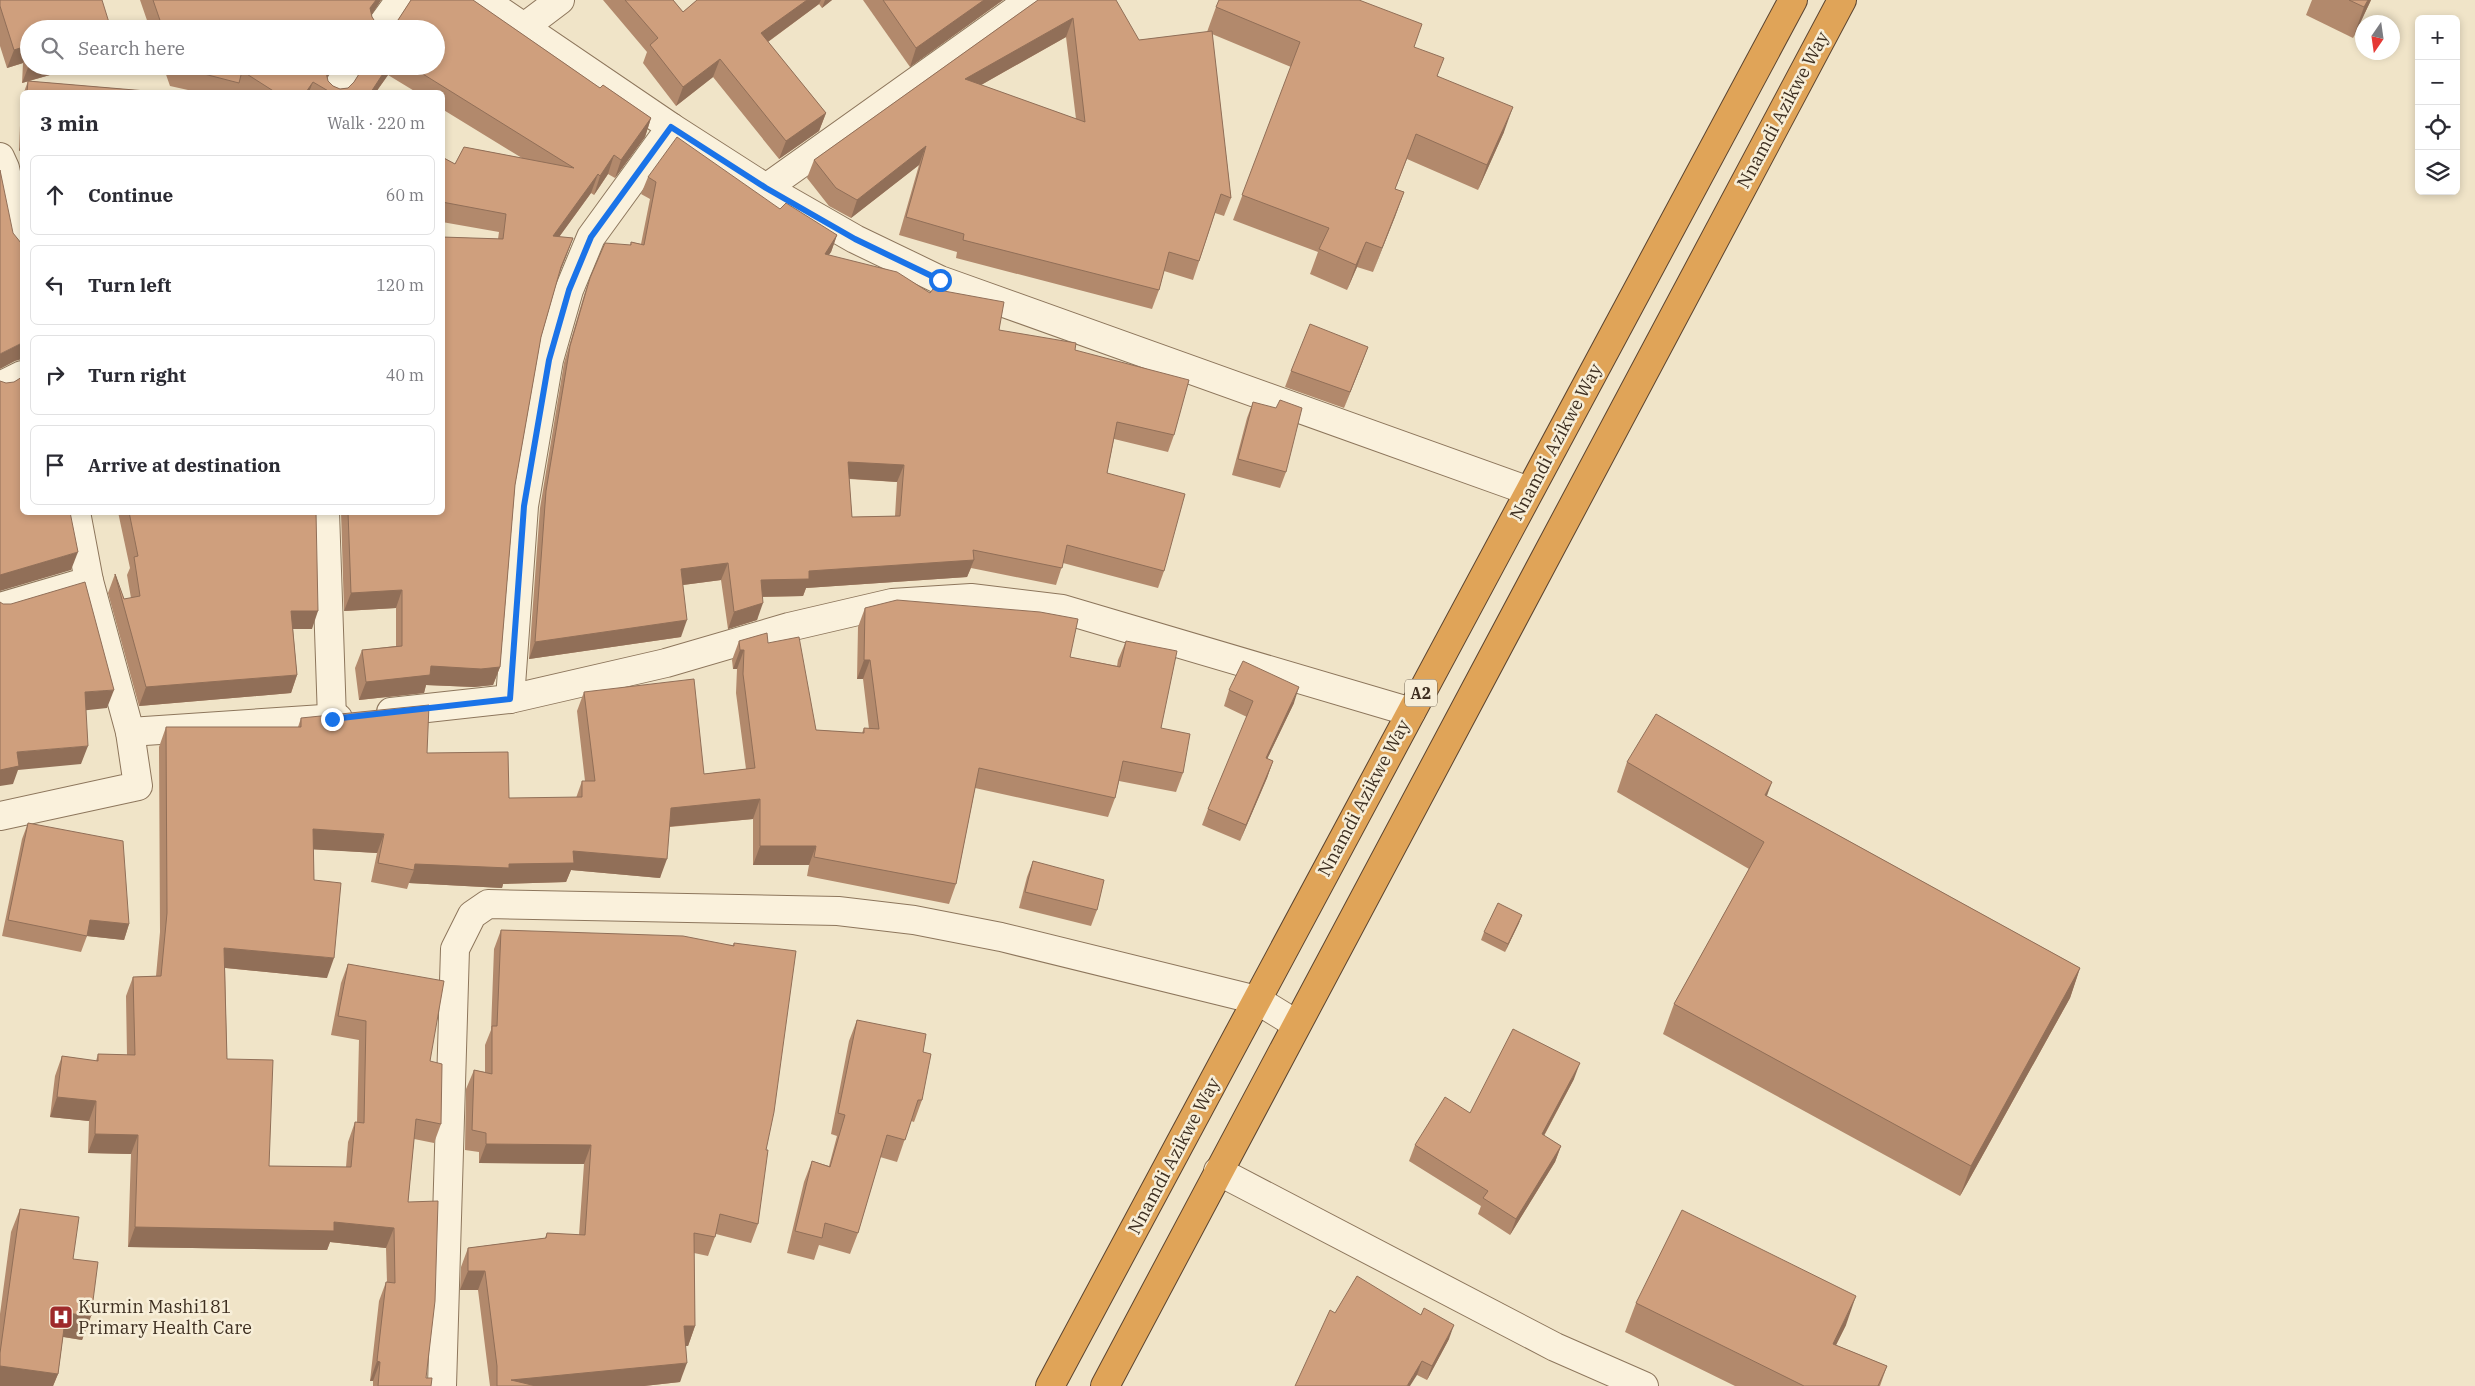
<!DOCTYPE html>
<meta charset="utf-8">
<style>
:root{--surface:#fff;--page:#f7f7f7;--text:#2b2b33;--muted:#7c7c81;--line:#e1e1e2}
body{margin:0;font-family:"IBM Plex Serif",serif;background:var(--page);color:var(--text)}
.controls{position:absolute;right:15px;top:15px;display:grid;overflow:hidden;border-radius:8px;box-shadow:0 2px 8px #0003}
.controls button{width:45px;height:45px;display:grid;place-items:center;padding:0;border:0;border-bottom:1px solid var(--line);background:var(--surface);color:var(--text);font:25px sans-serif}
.compass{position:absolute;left:2355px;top:15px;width:45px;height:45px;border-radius:50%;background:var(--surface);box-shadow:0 2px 8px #0003;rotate:193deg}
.stop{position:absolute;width:15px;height:15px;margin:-11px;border:4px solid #1a73e8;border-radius:50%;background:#fff}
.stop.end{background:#1a73e8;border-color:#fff;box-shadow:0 1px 5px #0008}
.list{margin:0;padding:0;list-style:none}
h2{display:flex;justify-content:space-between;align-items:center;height:65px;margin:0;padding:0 20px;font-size:21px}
h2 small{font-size:16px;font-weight:400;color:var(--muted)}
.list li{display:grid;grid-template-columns:32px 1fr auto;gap:15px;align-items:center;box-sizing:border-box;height:80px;margin:0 10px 10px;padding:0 10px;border:1px solid var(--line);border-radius:8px}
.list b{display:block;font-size:19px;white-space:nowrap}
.list em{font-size:16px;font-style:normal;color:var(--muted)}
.icon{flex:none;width:28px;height:28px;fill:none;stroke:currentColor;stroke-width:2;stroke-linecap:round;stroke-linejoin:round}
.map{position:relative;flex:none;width:2475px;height:1386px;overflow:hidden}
.search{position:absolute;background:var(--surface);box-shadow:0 2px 8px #0003;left:20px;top:20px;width:425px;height:55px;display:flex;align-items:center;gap:12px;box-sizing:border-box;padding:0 18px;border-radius:28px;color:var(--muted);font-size:19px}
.panel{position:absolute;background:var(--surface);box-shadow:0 2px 8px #0003;left:20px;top:90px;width:425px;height:425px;border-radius:8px}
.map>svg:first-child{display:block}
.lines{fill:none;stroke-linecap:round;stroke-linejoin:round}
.street-casing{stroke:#8d765c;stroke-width:30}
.highway-casing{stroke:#5b4430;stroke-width:30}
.street{stroke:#faf1dc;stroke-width:28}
.highway{stroke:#e0a458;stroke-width:28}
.wall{fill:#b2896c;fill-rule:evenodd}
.shaded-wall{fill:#916f58}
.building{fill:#cf9f7d;stroke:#916f58;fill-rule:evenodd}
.route{stroke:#1a73e8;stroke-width:6}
.labels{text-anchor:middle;stroke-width:5;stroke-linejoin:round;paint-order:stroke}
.shield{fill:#f7eed8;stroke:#756857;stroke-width:1}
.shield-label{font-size:16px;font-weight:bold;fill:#3d2e20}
.street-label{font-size:18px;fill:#3d2e20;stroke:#f7eed8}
.poi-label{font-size:18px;fill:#3d2e20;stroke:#f7eed8;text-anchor:start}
</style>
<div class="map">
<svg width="2475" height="1386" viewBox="0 0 2475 1386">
<rect width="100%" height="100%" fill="#f0e4c8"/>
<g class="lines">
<g class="street-casing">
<g id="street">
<polyline points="484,0 671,127 766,188 855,239 940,280 1529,491"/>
<polyline points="523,28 560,0"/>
<polyline points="379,29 400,0"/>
<polyline points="335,92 352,66"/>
<polyline points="0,157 5,168 22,248"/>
<polyline points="766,188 1030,0"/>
<polyline points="0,386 22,375"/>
<polyline points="325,512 332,719"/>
<polyline points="0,607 89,581"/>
<polyline points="510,699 524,506 549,360 569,290 591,237 671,127"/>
<polyline points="391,712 510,699 666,663 789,627 892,603 971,598 1062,609 1411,712"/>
<polyline points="130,732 338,718"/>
<polyline points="0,816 138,786 130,732 89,581 76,512"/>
<polyline points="1218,1171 1555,1347 1644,1386"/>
<polyline points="442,1386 455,949 472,915 488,904 838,911 914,920 1001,937 1257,1000 1296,1024"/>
</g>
</g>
<g class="highway-casing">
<g id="highway">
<polyline points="1050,1386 1793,0"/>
<polyline points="1105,1386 1842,0"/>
</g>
</g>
<use href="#street" class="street"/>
<use href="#highway" class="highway"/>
</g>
<g class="wall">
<polygon points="0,0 29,29 29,66 81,66 22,83 23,63 7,68 0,46"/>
<polygon points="140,0 381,0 371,15 372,17 376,23 384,26 392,25 398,20 411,0 473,0 600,88 603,85 651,118 645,137 615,178 608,174 594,195 591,193 559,237 573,238 559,274 541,337 515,485 500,667 493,685 474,687 426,685 424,693 359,700 355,668 362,650 396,646 396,608 344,611 341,512 442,512 442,237 498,239 499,232 442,222 442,157 455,164 464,147 522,158 442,109 442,92 416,92 388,75 376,92 240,92 236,90 235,92 197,92 170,86 163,66 334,66 327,77 328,81 333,86 340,89 348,88 354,82 364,66 436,66 436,29 150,29"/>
<polygon points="603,0 673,0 683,12 697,0 832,0 822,8 819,4 768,42 826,113 819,131 779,159 713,77 676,106 643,63 647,52"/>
<polygon points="863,0 1003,0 910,67"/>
<path d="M1038,0L1139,40L1207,32L1216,7L1414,47L1438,76L1504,132L1478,190L1407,159L1395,189L1404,192L1373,272L1357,267L1347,290L1310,274L1318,252L1233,220L1291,67L1212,34L1231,198L1224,216L1215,213L1193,280L1164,271L1159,290L1152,309L956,258L957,252L899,235L919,165L851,218L829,206L807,178L814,160ZM1066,37L1076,119L981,85Z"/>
<polygon points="2312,0 2371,0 2353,38 2306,15"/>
<polygon points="28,81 158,92 24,92"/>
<polygon points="22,96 22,149 19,151 21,100"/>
<path d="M648,177L780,209L837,235L831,252L828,255L930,293L999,330L1075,350L1174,435L1168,452L1114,439L1107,473L1164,571L1158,588L1063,563L1056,585L971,568L967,577L806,588L803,596L762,597L757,620L728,629L721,580L683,585L681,637L529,659L540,508L564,363L584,295L590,278L630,245L631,242L641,244L650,199L641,194ZM849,479L897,482L895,516L852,517Z"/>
<polygon points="1368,347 1344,408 1285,387 1291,371"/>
<polygon points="1253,402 1286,472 1280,488 1232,475 1247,418"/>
<polygon points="118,512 316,512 312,629 293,629 297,675 291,693 139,706 108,593 115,574 124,599 131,598 127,575 130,568"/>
<polygon points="865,608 1070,657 1117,666 1118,660 1126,641 1161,728 1183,773 1176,792 1119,781 1115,798 1108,817 975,788 956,884 949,904 807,876 809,865 753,865 753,819 670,827 660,878 571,870 566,882 503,884 502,888 409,883 407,889 371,882 377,853 313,849 314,880 327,978 225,968 227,1059 269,1166 346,1167 348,1142 355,1122 357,1123 359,1040 331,1035 341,983 348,964 430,1061 441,1124 434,1143 414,1139 408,1202 426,1378 431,1386 373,1386 373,1381 370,1381 379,1301 386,1282 387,1282 386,1248 330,1242 327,1250 128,1247 131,1154 88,1153 89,1121 50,1117 55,1076 62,1056 96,1061 98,1054 127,1055 126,996 133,977 156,976 160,932 159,747 166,727 298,727 301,718 427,753 509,798 576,798 582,781 585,781 577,711 584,692 704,774 746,769 736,693 737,669 733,669 732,660 739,641 768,643 816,730 862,733 864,728 869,729 863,679 857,679 858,627"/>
<polygon points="1229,690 1294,703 1267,759 1273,761 1267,778 1240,841 1202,825 1208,809 1247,717 1224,706"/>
<polygon points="1627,762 1767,796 2080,968 2070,998 1960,1196 1663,1034 1674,1004 1749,869 1617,792"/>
<polygon points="28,823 129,924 124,940 87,936 81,952 2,936 22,839"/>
<polygon points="1033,861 1097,910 1091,926 1019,908 1027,877"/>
<polygon points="1522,915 1519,923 1505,952 1481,940 1484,932"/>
<polygon points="501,930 733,945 734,943 766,1150 758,1224 751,1243 716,1234 708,1256 694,1253 695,1326 688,1346 685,1346 680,1382 644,1386 490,1386 478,1290 460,1290 461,1267 468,1248 545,1238 547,1233 579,1235 584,1164 479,1163 479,1152 465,1150 466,1089 474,1070 485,1072 485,1045 491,1030 494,949"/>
<polygon points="857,1020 923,1052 922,1100 914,1122 911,1121 897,1162 880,1157 858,1233 850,1254 819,1245 814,1260 787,1253 804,1182 812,1161 829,1166 837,1136 831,1134 849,1041"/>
<polygon points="1574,1079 1544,1136 1561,1146 1555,1162 1510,1235 1478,1214 1481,1206 1409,1161 1415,1145 1470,1113"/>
<polygon points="20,1209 73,1259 91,1316 82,1340 63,1337 58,1374 53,1386 0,1386 0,1314 11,1232"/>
<polygon points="1636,1303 1846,1325 1836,1345 1887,1366 1880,1386 1735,1386 1625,1332"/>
<polygon points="1335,1313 1449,1339 1427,1380 1417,1375"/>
</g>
<g class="shaded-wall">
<polygon points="376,0 381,0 364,27 370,8"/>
<polygon points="807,0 821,0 819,4 754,52 761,33"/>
<polygon points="825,0 832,0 822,8"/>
<polygon points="984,0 1003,0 910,67 916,48"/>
<polygon points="2368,0 2371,0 2353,38 2364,7"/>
<polygon points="1073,18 1066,37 958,98 965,79"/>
<polygon points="29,45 29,48 23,63 7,68 14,50"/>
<polygon points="720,59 713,77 676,106 683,87"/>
<polygon points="29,65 29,66 81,66 22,83"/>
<polygon points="330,66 334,66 321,87 326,72"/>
<polygon points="388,66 391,66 388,75 376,92 371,92"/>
<polygon points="313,82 309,92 306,92"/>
<polygon points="1513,107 1504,132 1478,190 1487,165"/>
<polygon points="826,113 819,131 779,159 786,141"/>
<polygon points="651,118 645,137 615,178 621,160"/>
<polygon points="22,140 22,149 19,151"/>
<polygon points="926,146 919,165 851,218 857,200"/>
<polygon points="614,155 608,174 594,195 600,176"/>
<polygon points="598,174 591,193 546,255 553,236"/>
<polygon points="1404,192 1395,217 1373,272 1382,248"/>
<polygon points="837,235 831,252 818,271 825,254"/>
<polygon points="573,238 566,257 554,286 561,267"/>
<polygon points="1366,242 1357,267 1347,290 1356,265"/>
<polygon points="22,343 22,359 15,361 0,369 0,354"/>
<polygon points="1368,347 1362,363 1344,408 1350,392"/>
<polygon points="848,462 904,465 897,482 841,478"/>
<polygon points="78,552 71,570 0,591 0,575 2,574"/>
<polygon points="974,560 967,577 806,588 803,596 754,597 761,580 809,571"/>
<polygon points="728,563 721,580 675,586 681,569"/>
<polygon points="402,590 396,608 344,611 351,593"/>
<polygon points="763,603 757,620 728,629 734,612"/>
<polygon points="291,611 318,611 312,629 284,629"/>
<polygon points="687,620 681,637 529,659 535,642"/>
<polygon points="740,650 744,650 737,669 733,669"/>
<polygon points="864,660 870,660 863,679 857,679"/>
<polygon points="431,666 500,667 493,685 474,687 426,685 424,693 359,700 366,682"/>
<polygon points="297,675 291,693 139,706 146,687"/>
<polygon points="1299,687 1294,703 1260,774 1266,758"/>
<polygon points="114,690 107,708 79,711 85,692"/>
<polygon points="88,746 81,764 18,770 13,784 0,786 0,770 17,752"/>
<polygon points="1273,761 1267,778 1240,841 1246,825"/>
<polygon points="1772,782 1761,812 1765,795"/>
<polygon points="760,799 753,819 664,827 671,808"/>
<polygon points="313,829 384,834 377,853 306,849"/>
<polygon points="760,846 816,846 809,865 753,865"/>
<polygon points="573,851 667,859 660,878 571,870 566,882 503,884 502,888 409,883 414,870 415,864 509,864"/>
<polygon points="1522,915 1519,923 1505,952 1508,944"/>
<polygon points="90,920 129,924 124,940 87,936"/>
<polygon points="224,948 334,958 327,978 217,967"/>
<polygon points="2080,968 2070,998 1960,1196 1971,1166"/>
<polygon points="1580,1063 1574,1079 1536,1150 1542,1134"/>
<polygon points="57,1097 96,1101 89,1121 50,1117"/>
<polygon points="95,1134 138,1135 131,1154 88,1153"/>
<polygon points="486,1144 591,1145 584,1164 479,1163"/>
<polygon points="1561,1146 1555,1162 1510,1235 1516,1219"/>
<polygon points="334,1222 394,1228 386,1248 330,1242 327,1250 128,1247 135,1227"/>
<polygon points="468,1271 485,1271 478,1290 460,1290"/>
<polygon points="1856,1296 1846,1325 1822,1373 1833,1344"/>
<polygon points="66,1313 91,1316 82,1340 58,1336"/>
<polygon points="1454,1325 1449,1339 1427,1380 1432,1366"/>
<polygon points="684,1326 695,1326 688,1346 677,1346"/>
<polygon points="377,1361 380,1362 373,1381 370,1381"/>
<polygon points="1422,1361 1417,1375 1410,1386 1407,1386"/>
<polygon points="687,1363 680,1382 644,1386 509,1386 511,1380"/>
<polygon points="0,1366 58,1374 53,1386 0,1386"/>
</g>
<g class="building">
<polygon points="0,0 102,0 111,29 29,29 29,45 14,50 0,6"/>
<polygon points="153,0 376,0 370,8 372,17 376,23 384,26 392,25 398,20 411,0 473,0 600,88 603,85 651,118 621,160 614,155 600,176 598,174 553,236 573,238 561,267 541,337 515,485 500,667 481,669 431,666 430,675 366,682 362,650 402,646 402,590 351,593 348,512 442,512 442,237 503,239 506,214 442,202 442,157 455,164 464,147 574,168 410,66 436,66 436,29 163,29"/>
<polygon points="625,0 673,0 683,12 697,0 807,0 761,33 826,113 786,141 720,59 683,87 650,45 658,38"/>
<polygon points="883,0 984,0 916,48"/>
<path d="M1038,0H1116L1139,40L1212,31L1231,198L1221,194L1199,261L1169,252L1159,290L963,240L964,234L906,217L926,146L857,200L836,188L814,160ZM1073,18L1085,122L965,79Z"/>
<polygon points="1219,0 1359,0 1422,24 1414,47 1444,58 1437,76 1513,107 1487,165 1416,134 1395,189 1404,192 1382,248 1366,242 1356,265 1319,249 1329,228 1242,195 1300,42 1216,7"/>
<polygon points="2349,0 2368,0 2364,7"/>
<polygon points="177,66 330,66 326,72 328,81 333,86 340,89 348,88 354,82 364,66 388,66 371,92 330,92 313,82 306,92 275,92 242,71 239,83 177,67"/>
<polygon points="28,81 158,92 27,92"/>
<path d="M677,137L780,209L786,203L837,235L825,254L897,272L930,293L933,289L1004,302L999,330L1076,343L1075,350L1189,380L1174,435L1117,422L1107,473L1185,494L1164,571L1067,545L1062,568L973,550L974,560L809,571V579L761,580L763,603L734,612L728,563L681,569L687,620L535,642L546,491L570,346L590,278L605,243L631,245V242L644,245L656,182L648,177ZM848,462L904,465L900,516L852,517Z"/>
<polygon points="0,170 13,233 21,243 22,250 22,343 0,354"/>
<polygon points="1310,324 1368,347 1350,392 1291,371"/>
<polygon points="22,377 22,512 70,512 78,552 0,575 0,381 6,383 14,382"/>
<polygon points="1280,400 1302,408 1286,472 1238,459 1253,402 1276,408"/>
<polygon points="129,512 316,512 318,611 291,611 297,675 146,687 115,574 124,599 140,596 134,557 138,556"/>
<polygon points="85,582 114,690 85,692 88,746 17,752 19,766 0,770 0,602 3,604 11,604"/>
<polygon points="897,600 1040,612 1078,619 1070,657 1120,667 1126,641 1177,651 1161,728 1190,734 1183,773 1123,761 1115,798 979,768 956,884 814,857 816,846 760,846 760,799 671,808 667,859 573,851 574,863 509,864 509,868 415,864 414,870 378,863 384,834 313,829 314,880 341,883 334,958 224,948 227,1059 273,1060 269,1166 351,1167 355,1122 364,1123 366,1021 338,1016 348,964 444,981 430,1061 442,1064 441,1124 416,1119 408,1202 438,1201 435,1301 426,1378 432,1378 431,1386 378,1386 380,1362 377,1361 386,1282 395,1283 394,1228 334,1222 334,1231 135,1227 138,1135 95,1134 96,1101 57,1097 62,1056 98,1061 98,1054 135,1055 133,977 161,976 167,913 166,727 301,727 301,718 429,705 427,753 508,752 509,798 582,797 582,781 595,781 584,692 694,679 704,774 755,768 743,674 744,650 740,650 739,641 767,633 768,643 799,637 816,730 864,733 864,728 879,729 870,660 864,660 865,608"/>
<polygon points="1243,661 1299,687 1266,758 1273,761 1246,825 1208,809 1253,701 1229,690"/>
<polygon points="1656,714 1772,782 1765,795 2080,968 1971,1166 1674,1004 1764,842 1627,762"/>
<polygon points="28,823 123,841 129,924 90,920 87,936 8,920"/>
<polygon points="1033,861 1104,880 1097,910 1025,892"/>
<polygon points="1498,903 1522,915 1508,944 1484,932"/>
<polygon points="501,930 683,936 734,946 734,943 796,951 774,1112 766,1150 768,1150 758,1224 720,1214 715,1237 694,1233 695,1326 684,1326 687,1363 511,1380 536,1386 497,1386 497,1366 485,1271 468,1271 468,1248 546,1238 547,1233 585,1235 591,1145 486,1144 486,1133 472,1130 474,1070 492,1074 492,1026 497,1026"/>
<polygon points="857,1020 926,1034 923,1052 931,1054 922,1100 918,1100 905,1140 887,1135 858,1233 825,1223 822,1238 795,1231 812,1161 830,1167 845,1115 838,1113"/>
<polygon points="1513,1029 1580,1063 1542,1134 1561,1146 1516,1219 1483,1198 1488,1191 1415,1145 1445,1097 1470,1113"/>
<polygon points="20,1209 79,1217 73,1259 98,1262 91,1316 66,1313 58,1374 0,1366 0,1353"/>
<polygon points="1682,1210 1856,1296 1833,1344 1887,1366 1878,1386 1804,1386 1636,1303"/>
<polygon points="1357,1276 1421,1315 1424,1308 1454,1325 1432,1366 1422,1361 1407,1386 1295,1386 1330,1310 1335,1313"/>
</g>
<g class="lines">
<polyline class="route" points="332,719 510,699 524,506 549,360 569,290 591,237 671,127 766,188 855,239 940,280"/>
</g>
<defs>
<g id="hospital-square" transform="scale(1.25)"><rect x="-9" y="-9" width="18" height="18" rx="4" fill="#9e2a2b" stroke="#f7eed8"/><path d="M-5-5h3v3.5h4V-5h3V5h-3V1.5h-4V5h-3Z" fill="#fff"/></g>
</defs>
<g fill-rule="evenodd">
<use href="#hospital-square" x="61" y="1317"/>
</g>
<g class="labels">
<rect class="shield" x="1405" y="679.5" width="32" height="27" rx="4"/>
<g class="shield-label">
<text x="1421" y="699">A2</text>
</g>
<g class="street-label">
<text transform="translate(1783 110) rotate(-62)" y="6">Nnamdi Azikwe Way</text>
<text transform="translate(1556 442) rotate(-62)" y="6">Nnamdi Azikwe Way</text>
<text transform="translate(1364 798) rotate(-62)" y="6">Nnamdi Azikwe Way</text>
<text transform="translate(1174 1156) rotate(-62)" y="6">Nnamdi Azikwe Way</text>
</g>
<g class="poi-label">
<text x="78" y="1313">Kurmin Mashi181<tspan x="78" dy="21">Primary Health Care</tspan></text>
</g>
</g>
</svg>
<div class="controls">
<button>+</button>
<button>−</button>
<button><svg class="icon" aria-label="locate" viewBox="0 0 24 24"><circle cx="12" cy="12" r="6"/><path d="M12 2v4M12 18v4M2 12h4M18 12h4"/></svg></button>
<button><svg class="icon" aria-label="layers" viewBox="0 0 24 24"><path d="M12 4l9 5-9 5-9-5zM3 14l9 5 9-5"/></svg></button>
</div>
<svg class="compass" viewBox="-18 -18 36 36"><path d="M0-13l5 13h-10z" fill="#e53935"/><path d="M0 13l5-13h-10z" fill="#7c7c81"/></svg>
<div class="stop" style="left:940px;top:280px"></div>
<div class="stop end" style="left:332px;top:719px"></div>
<div class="search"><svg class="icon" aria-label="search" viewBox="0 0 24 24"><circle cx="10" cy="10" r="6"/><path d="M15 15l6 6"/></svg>Search here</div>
<section class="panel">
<h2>3 min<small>Walk · 220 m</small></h2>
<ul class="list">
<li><svg class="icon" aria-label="ahead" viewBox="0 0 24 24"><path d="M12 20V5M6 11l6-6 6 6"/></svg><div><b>Continue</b></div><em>60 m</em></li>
<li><svg class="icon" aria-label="left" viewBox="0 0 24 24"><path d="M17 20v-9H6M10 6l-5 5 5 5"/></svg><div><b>Turn left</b></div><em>120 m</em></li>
<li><svg class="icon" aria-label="right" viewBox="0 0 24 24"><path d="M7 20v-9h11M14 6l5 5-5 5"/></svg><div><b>Turn right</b></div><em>40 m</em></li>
<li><svg class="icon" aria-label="arrive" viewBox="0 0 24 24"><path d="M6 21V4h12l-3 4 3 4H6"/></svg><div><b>Arrive at destination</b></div></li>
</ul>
</section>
</div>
